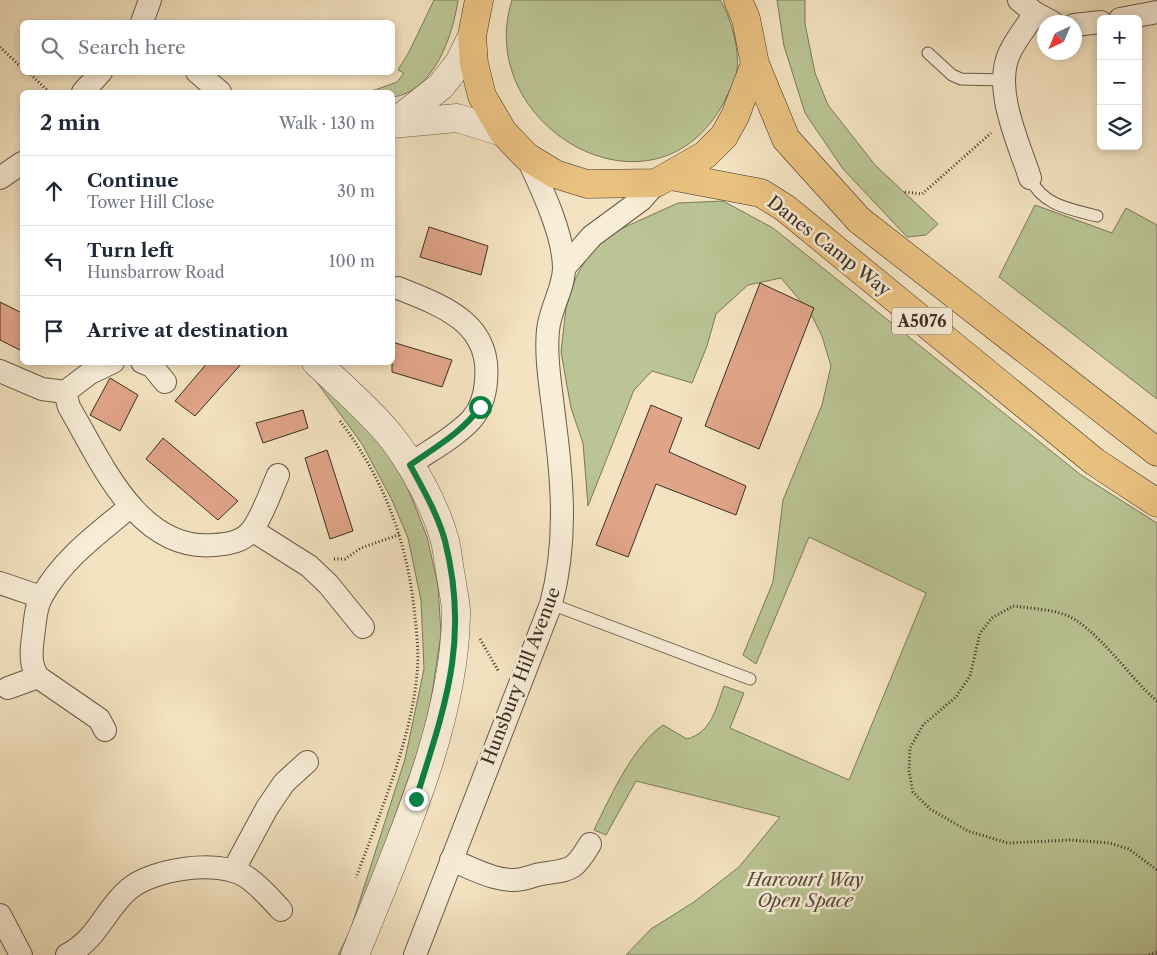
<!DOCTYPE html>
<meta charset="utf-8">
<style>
:root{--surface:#fff;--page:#f6f6f7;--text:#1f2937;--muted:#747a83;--line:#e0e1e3}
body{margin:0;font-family:"Libre Caslon Text",serif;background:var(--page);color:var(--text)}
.controls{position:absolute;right:15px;top:15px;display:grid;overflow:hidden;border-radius:8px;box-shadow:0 2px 8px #0003}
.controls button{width:45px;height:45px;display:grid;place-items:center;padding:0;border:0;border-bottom:1px solid var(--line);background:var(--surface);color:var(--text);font:25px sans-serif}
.compass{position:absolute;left:1037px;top:15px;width:45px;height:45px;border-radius:50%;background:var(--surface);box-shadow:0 2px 8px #0003;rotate:224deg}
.stop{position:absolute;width:15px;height:15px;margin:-11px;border:4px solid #0b8043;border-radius:50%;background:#fff}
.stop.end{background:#0b8043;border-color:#fff;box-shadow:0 1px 5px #0008}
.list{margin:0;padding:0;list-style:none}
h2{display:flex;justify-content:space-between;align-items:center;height:65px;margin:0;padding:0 20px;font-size:21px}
h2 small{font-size:16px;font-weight:400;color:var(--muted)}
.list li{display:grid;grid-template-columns:32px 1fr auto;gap:15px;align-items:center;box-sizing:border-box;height:70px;padding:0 20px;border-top:1px solid var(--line)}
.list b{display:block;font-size:19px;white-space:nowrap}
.list p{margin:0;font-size:16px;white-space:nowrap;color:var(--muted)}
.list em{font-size:16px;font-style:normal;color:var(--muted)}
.icon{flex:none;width:28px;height:28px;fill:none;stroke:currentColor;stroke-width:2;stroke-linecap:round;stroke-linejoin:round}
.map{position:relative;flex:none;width:1157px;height:955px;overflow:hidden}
.search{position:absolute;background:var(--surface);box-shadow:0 2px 8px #0003;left:20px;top:20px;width:375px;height:55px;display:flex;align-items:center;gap:12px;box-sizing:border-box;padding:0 18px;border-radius:8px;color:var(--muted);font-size:19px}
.panel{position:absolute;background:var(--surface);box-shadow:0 2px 8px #0003;left:20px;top:90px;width:375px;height:275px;border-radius:8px}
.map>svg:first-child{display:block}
.green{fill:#bac494;stroke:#7a795c}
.building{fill:#e0a489;stroke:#3b2e24}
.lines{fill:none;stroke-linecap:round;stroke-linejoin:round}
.service-casing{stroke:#695b4b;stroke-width:13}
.minor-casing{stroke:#695b4b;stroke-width:24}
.tertiary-casing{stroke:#695b4b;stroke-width:29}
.trunk-casing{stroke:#3b2e24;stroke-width:29}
.path{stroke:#3b2e24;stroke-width:3;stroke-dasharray:1 2.5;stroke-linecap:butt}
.service{stroke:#f8edd7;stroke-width:11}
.minor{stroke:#f8edd7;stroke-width:22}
.tertiary{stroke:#f8edd7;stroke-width:28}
.trunk{stroke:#eac280;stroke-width:28}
.route{stroke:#0b8043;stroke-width:6}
.labels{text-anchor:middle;stroke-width:5;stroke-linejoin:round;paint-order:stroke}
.shield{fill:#f8edd7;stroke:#74675a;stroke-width:1}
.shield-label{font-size:16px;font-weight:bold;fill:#3b2e24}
.street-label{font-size:18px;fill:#3b2e24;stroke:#f8edd7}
.park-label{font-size:18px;font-style:italic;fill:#544c3a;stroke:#f8edd7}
</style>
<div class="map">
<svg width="1157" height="955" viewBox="0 0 1157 955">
<rect width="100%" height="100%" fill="#f4e3c1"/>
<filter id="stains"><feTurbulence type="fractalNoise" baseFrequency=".004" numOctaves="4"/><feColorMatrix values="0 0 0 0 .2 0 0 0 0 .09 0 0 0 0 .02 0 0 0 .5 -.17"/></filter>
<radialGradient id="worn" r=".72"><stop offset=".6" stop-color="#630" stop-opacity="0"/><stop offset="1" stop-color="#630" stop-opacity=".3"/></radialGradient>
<g class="green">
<path d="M434,0H458C453,35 434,92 393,97L392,92H369L397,82L404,73L398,70L409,52Z"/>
<path d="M512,0H720C732,20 741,53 736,77C735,82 730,89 728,94C662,237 471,128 512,0Z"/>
<polygon points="777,0 805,0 805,24 815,73 828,105 875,165 938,224 926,235 907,237 843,169 805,113 784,46"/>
<path d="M723,201L773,228L1081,475L1157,523V955H626L651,929L694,902L739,867L780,817L636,781L606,835L594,830C610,797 633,746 663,725L687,739C712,732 716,708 724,686L744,693L730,728L849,780L926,593L809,537L756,664L743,655L773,582L783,500L822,405L831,366L822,336L810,312L781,278L748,285L716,314L707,346L692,383L652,371L634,390L588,506L583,443L571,408L561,352L566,308L576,277L588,256L604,238L627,226L678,203Z"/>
<polygon points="1035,205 1112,233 1126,208 1157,225 1157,399 999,277"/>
<polygon points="316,381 377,436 407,486 427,537 438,586 441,634 431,700 421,743 345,955 338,955 350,931 405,759 424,669 421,600 408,538 392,500 362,444"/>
</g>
<g class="building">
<polygon points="429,227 488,246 481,275 420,257"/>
<polygon points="760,283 814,308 759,449 705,426"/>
<polygon points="0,302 22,313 22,351 0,340"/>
<polygon points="392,342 452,360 442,387 392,372"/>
<polygon points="208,362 243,362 195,416 175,401"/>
<polygon points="110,378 138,395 120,431 90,415"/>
<polygon points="651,405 682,418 669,452 746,486 736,515 656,484 628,557 596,545"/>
<polygon points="303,410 308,428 263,443 256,423"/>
<polygon points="163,438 238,501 218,520 146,459"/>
<polygon points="327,450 353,531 330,539 305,458"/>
</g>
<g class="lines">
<g class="service-casing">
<g id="service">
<polyline points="928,53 952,75 961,79 1003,80"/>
<path d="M1030,178C1043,206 1070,209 1097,216"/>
<polyline points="551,604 750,679"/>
</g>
</g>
<g class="minor-casing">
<g id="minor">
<polyline points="1019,0 1035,13 1052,22"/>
<polyline points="1120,19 1157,12"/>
<polyline points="142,22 150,0"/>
<polyline points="1074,25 1101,22"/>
<polyline points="197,72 220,92"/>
<polyline points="83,92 101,72"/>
<polyline points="0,178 22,163"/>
<path d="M1030,178C1019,143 992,88 1010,52C1016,39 1027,26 1035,13"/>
<polyline points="564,268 592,236 641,200 656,183"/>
<path d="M398,288C443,306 492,323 486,381C485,395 480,410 471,420C454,438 429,451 409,465"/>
<polyline points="142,362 152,366 165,382"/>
<polyline points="0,371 42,389 65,392 90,373 113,362"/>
<path d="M65,392L69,407C101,461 138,552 214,545C228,544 243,542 252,530C263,515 270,493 278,475"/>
<polyline points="252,530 309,566 328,584 363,627"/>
<polyline points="0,583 41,597"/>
<polyline points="8,688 38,677"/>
<path d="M105,730L99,719L38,677C30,665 31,652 33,637C35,624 35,607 42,596C63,558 99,533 131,506"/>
<path d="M451,860C472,868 499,884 522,879C529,878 534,875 541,874C572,869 573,872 590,844"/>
<polyline points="233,871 267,808 284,783 307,762"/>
<polyline points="0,915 21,955"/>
<path d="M67,955C98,939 105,909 129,889C153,869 217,859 245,876C259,885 270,898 281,910"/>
<path d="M415,955L551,604C567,544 563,486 555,424C552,395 545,359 548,330C550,309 564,288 564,268C564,235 541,187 527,157"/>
</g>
</g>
<g class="tertiary-casing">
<g id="tertiary">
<polyline points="394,123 441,86 459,63 472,36"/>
<polyline points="392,124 457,118 503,132"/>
<path d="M316,362C341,386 367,408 389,434C411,461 436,507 445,541C448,554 449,569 452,582C453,593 457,605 456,616C454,728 396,851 355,955"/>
</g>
</g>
<g class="trunk-casing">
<g id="trunk">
<polyline points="479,0 472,36 474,64 482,96 503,132 527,157 555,174 587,184 656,183 705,155 724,136 735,116 755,64 746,19 738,0"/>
<polyline points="755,64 786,139 859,220 1157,452"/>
<polyline points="671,176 761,193 785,208 1095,462 1157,503"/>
</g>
</g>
<g class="path">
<polyline points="0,47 22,68"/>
<polyline points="28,72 49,92"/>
<polyline points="905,192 922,194 991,133"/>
<path d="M340,421C385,480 408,544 415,617C417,636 419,656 417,674C411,741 379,815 356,878"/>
<polyline points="334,559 345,559 361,548 401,534"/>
<polyline points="480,639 499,672"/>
<path d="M1157,701C1130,679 1095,624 1063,614C1047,609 1029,608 1013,606L992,618L980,633L970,676L956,697L923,725L910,748L909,771L913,792L930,809L968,831L1008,843L1071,840L1109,843L1129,849L1157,870"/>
<polyline points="1149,955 1157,952"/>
</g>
<use href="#service" class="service"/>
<use href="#minor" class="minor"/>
<use href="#tertiary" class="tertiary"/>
<use href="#trunk" class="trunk"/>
</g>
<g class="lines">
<path class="route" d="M416,799C445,706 470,640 445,541C438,515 423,489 410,465C434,448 463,432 480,407"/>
</g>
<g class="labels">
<rect class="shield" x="892" y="307.5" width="60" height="27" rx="4"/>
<g class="shield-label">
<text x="922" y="327">A5076</text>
</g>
<g class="street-label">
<text transform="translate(829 246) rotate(38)" y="6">Danes Camp Way</text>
<text transform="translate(521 676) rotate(-69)" y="6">Hunsbury Hill Avenue</text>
</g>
<g class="park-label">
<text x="805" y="886">Harcourt Way<tspan x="805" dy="21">Open Space</tspan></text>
</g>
</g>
<rect width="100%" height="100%" filter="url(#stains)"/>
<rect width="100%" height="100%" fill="url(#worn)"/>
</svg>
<div class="controls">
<button>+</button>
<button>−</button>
<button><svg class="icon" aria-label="layers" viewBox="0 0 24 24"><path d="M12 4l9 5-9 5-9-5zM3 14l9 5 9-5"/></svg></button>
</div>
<svg class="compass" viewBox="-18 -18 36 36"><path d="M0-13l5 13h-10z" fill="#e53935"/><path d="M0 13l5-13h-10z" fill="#747a83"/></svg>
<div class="stop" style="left:480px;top:407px"></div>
<div class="stop end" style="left:416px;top:799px"></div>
<div class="search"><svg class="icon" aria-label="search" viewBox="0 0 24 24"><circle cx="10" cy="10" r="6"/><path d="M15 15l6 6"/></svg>Search here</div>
<section class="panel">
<h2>2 min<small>Walk · 130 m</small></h2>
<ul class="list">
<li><svg class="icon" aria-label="ahead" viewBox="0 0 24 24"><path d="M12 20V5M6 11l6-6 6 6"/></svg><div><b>Continue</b><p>Tower Hill Close</p></div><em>30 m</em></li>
<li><svg class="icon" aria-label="left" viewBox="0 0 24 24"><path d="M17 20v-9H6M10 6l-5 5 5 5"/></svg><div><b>Turn left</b><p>Hunsbarrow Road</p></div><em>100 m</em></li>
<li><svg class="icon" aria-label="arrive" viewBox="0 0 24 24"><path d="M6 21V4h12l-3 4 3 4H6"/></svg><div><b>Arrive at destination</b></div></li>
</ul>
</section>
</div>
